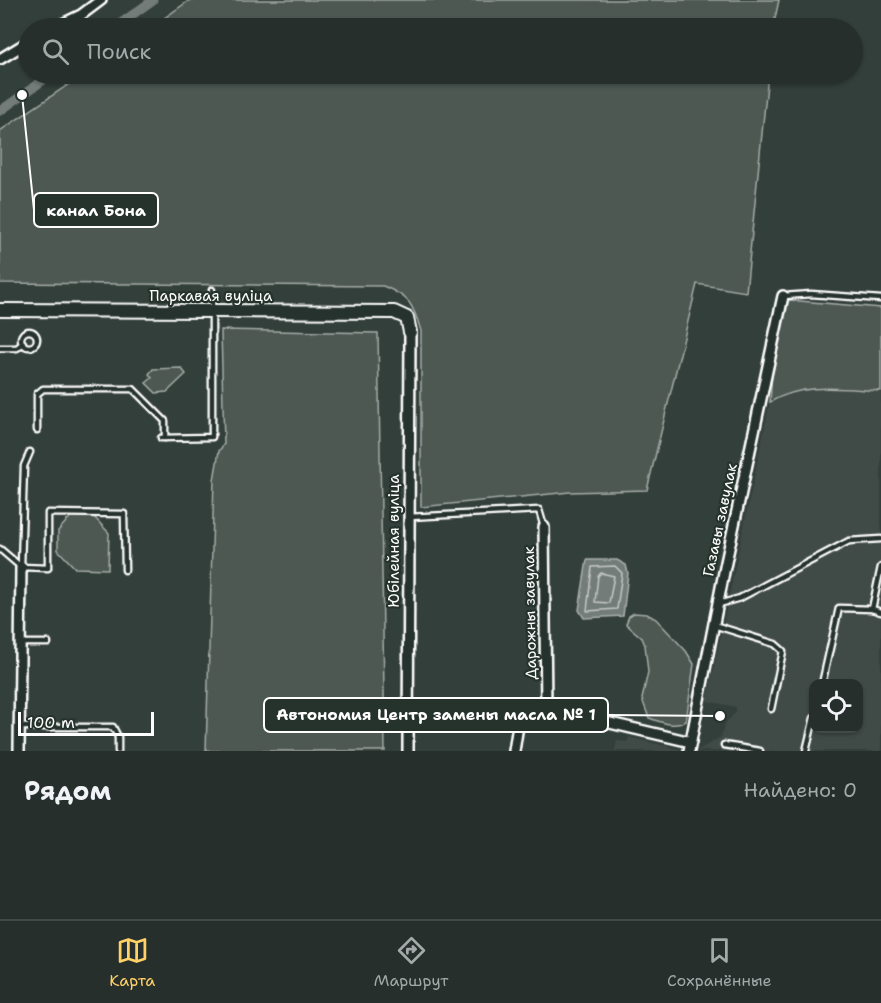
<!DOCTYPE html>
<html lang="ru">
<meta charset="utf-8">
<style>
:root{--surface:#262f2c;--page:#2e3734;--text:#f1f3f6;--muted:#a4a9a9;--line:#424a48;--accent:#ffd166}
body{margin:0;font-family:"Shantell Sans",sans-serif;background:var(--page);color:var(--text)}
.controls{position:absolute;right:18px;bottom:18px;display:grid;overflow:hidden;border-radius:12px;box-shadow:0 2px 4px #0004}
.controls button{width:54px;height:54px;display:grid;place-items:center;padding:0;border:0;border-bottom:2px solid var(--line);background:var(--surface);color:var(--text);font:30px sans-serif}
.scale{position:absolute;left:18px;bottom:15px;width:136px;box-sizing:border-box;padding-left:6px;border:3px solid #fff;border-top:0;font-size:16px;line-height:21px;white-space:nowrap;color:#fff;-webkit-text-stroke:4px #26332d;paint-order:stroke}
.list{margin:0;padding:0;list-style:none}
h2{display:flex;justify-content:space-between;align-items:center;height:78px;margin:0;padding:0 24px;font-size:26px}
h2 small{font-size:20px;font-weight:400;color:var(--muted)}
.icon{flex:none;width:33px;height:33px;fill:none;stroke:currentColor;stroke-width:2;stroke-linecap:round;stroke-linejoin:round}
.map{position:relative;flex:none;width:881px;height:751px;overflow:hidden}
.search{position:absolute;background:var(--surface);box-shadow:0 2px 4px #0004;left:18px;right:18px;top:18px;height:66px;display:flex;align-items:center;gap:15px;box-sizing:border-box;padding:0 21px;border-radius:33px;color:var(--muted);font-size:22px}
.sheet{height:168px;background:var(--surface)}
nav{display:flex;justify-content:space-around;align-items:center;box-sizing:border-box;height:84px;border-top:2px solid var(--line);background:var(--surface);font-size:16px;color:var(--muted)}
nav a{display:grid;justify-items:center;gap:3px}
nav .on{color:var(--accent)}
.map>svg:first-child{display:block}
.built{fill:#404c47;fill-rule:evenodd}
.green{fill:#4d5853;stroke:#a6aca9;stroke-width:1.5}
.water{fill:#737b78;stroke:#abb0ae;stroke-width:1.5}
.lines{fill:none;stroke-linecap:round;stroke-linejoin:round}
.shore{stroke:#c7cac9;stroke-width:1.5}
.canal{stroke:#737b78;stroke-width:9}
.service-casing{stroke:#fff;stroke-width:9}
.minor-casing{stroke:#fff;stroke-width:14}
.tertiary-casing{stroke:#fff;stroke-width:16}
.service{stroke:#26332d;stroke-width:4.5}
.minor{stroke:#26332d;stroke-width:9}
.tertiary{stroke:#26332d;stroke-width:12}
.labels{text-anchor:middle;stroke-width:4.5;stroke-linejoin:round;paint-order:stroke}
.street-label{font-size:15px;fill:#fff;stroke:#26332d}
.leader{fill:none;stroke:#fff;stroke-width:2}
.callout-dot{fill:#fff;stroke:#26332d;stroke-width:2}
.callout{fill:#26332d;stroke:#fff;stroke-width:2}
.callout-label{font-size:16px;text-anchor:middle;font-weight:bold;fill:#fff}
</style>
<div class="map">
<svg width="881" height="751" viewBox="0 0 881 751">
<rect width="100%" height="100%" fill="#333f3a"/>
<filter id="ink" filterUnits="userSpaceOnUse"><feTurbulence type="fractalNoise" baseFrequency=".0167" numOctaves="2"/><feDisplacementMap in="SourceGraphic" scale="12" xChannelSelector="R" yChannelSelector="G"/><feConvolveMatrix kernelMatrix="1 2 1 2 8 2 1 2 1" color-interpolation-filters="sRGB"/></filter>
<g filter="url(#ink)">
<g class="built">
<path d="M806,388L881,391V751H697L721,737L725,724L736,712V707L707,701L770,402L784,394ZM814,684H858V728H814Z"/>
<polygon points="629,737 682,750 683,751 615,751 617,741 627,742"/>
</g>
<g class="green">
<polygon points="190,0 779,0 773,28 150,28"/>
<path d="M84,74H768L746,292L697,284L647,490L570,492L421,507V331C413,304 410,297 383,286L0,283V131Z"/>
<path d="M788,300L881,308V391C842,389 804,382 770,402L772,373Z"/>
<polygon points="221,330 378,333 385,751 206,751 214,480 219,451 224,444"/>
<polygon points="181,368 186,374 167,392 156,393 146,383 152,378 149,374 153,369"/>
<polygon points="71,516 94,517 109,533 108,569 75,568 58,550 58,531"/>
<path d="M634,613L647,614L656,619L686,651L694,664L686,721C674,728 661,722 649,718L642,699L648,672L645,645L642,638L626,624L629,616Z"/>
</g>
<polygon class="water" points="587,560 617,560 626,565 628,573 623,616 584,618 579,610"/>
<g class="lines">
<g class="shore">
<polygon points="615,566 622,573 617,609 587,611 592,567"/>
<polygon points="601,573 614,576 609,603 595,602 598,576"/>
</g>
<g class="canal">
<polyline points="114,28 153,0"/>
<polyline points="0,111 52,74"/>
</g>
<g class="service-casing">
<g id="service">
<polyline points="783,296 811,294 881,299"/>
<circle cx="29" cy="339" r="8"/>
<polyline points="0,348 17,348 23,343"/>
<polyline points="37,430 37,394 43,389 133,389 165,421 165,438"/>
<polyline points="161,438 212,437 212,290"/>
<polyline points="409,517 539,510 544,527"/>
<polyline points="0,549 21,567 48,568 48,513 124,514 125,570"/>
<polyline points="21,567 24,466 30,452"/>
<polyline points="719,604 740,598 849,541 881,539"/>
<polyline points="872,609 881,612"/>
<polyline points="714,625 775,644 783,651 771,709"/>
<polyline points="21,643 48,643"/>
<polyline points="822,684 839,608 872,609 881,567"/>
<polyline points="19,727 113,727 118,737 118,751"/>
<polyline points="724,745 760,751"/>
<polyline points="806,751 814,718"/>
</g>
</g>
<g class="minor-casing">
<g id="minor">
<polyline points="54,28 81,15 101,0"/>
<polyline points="0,59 28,42"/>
<polyline points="546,708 691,742"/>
<polyline points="19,751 21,567"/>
<polyline points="408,751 410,332"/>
<polyline points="514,751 519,719 530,711 546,708 544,527"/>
<polyline points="689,751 725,567 783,296"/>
</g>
</g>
<g class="tertiary-casing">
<polyline id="tertiary" points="0,310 394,312 407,318 410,332"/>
</g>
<use href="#service" class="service"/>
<use href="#minor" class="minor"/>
<use href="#tertiary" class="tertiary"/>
</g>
</g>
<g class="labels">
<g class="street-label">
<text x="211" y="301">Паркавая вуліца</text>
<text transform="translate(720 520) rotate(-78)" y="5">Газавы завулак</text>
<text transform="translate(394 541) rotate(-90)" y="5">Юбілейная вуліца</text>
<text transform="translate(530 613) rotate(-91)" y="5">Дарожны завулак</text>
</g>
</g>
<path class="leader" d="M22 95L34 210M720 716L608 715"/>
<g class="callout-dot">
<circle cx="22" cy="95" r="6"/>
<circle cx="720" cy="716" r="6"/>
</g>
<g class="callout">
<rect x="34" y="193" width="124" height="34" rx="6"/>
<rect x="264" y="698" width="344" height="34" rx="6"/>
</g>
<g class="callout-label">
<text x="96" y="216">канал Бона</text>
<text x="436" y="720">Автономия Центр замены масла № 1</text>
</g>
</svg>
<div class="controls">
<button><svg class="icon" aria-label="locate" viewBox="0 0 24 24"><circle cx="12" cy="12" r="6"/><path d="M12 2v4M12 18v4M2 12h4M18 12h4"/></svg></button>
</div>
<div class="scale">100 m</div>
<div class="search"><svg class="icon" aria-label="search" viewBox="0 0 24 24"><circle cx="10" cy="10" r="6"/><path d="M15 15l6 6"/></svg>Поиск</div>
</div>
<section class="sheet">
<h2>Рядом<small>Найдено: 0</small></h2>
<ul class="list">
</ul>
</section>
<nav>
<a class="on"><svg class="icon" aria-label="map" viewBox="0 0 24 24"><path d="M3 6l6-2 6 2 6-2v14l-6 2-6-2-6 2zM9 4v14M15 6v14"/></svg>Карта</a>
<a><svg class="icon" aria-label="directions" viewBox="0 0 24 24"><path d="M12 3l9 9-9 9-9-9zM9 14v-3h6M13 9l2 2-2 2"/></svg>Маршрут</a>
<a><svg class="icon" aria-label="saved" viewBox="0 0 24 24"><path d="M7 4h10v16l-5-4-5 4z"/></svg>Сохранённые</a>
</nav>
